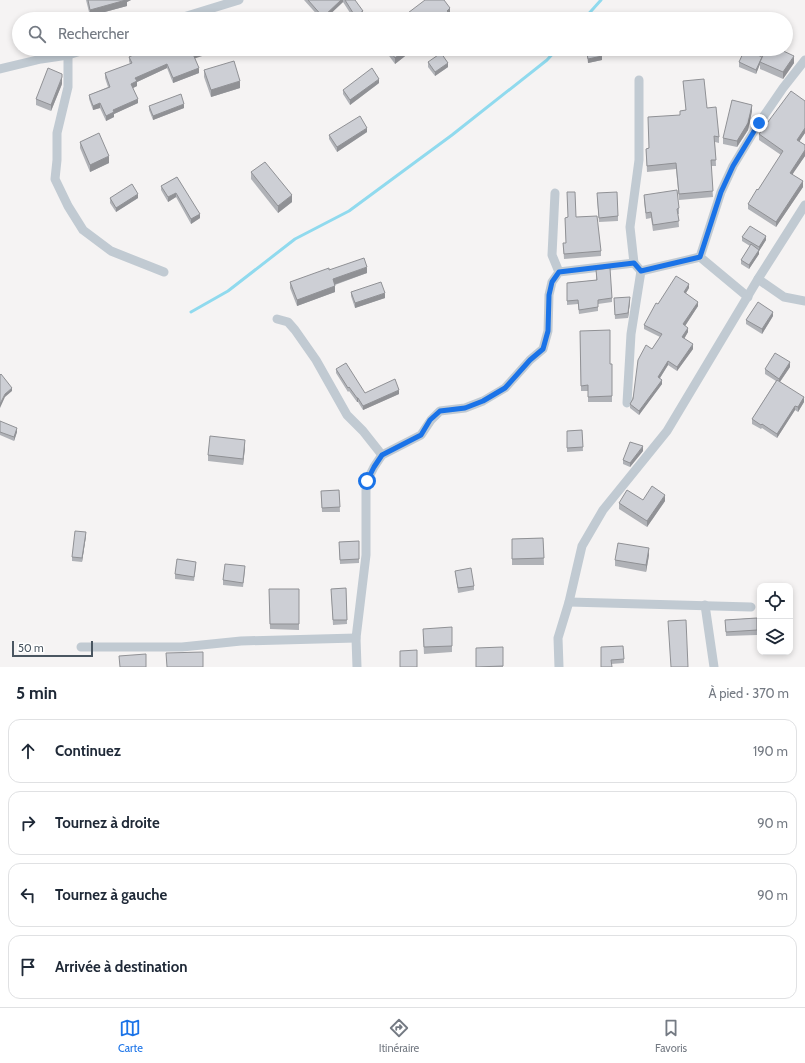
<!DOCTYPE html>
<html lang="fr">
<meta charset="utf-8">
<style>
:root{--surface:#fff;--page:#f2f2f3;--text:#1f2937;--muted:#747a83;--line:#e0e1e3;--accent:#1a73e8}
body{margin:0;font-family:Cabin,sans-serif;background:var(--page);color:var(--text)}
.controls{position:absolute;right:12px;bottom:12px;display:grid;overflow:hidden;border-radius:8px;box-shadow:0 2px 6px #0003}
.controls button{width:36px;height:36px;display:grid;place-items:center;padding:0;border:0;border-bottom:1px solid var(--line);background:var(--surface);color:var(--text);font:20px sans-serif}
.scale{position:absolute;left:12px;bottom:10px;width:81px;box-sizing:border-box;padding-left:4px;border:2px solid #4a5661;border-top:0;font-size:11px;line-height:14px;white-space:nowrap;color:#4a5661;-webkit-text-stroke:3px #fff;paint-order:stroke}
.stop{position:absolute;width:12px;height:12px;margin:-9px;border:3px solid #1a73e8;border-radius:50%;background:#fff}
.stop.end{background:#1a73e8;border-color:#fff;box-shadow:0 1px 4px #0008}
.list{margin:0;padding:0;list-style:none}
h2{display:flex;justify-content:space-between;align-items:center;height:52px;margin:0;padding:0 16px;font-size:17px}
h2 small{font-size:13px;font-weight:400;color:var(--muted)}
.list li{display:grid;grid-template-columns:26px 1fr auto;gap:12px;align-items:center;box-sizing:border-box;height:64px;margin:0 8px 8px;padding:0 8px;border:1px solid var(--line);border-radius:12px}
.list b{display:block;font-size:15px;white-space:nowrap}
.list em{font-size:13px;font-style:normal;color:var(--muted)}
.icon{flex:none;width:22px;height:22px;fill:none;stroke:currentColor;stroke-width:2;stroke-linecap:round;stroke-linejoin:round}
.map{position:relative;flex:none;width:805px;height:667px;overflow:hidden}
.search{position:absolute;background:var(--surface);box-shadow:0 2px 6px #0003;left:12px;right:12px;top:12px;height:44px;display:flex;align-items:center;gap:10px;box-sizing:border-box;padding:0 14px;border-radius:22px;color:var(--muted);font-size:15px}
.sheet{height:340px;background:var(--surface)}
nav{display:flex;justify-content:space-around;align-items:center;box-sizing:border-box;height:56px;border-top:1px solid var(--line);background:var(--surface);font-size:11px;color:var(--muted)}
nav a{display:grid;justify-items:center;gap:2px}
nav .on{color:var(--accent)}
.map>svg:first-child{display:block}
.lines{fill:none;stroke-linecap:round;stroke-linejoin:round}
.stream{stroke:#90daee;stroke-width:3}
.minor{stroke:#c1cad2;stroke-width:9}
.wall{fill:#b0b2b7}
.shaded-wall{fill:#909195}
.building{fill:#cdcfd5;stroke:#909195}
.route{stroke:#1a73e8;stroke-width:5}
</style>
<div class="map">
<svg width="805" height="667" viewBox="0 0 805 667">
<rect width="100%" height="100%" fill="#f5f3f3"/>
<g class="lines">
<g class="stream">
<polyline points="584,19 601,0"/>
<polyline points="191,312 228,291 295,239 349,211 452,135 547,60 557,49"/>
</g>
<g class="minor">
<polyline points="177,19 239,0"/>
<polyline points="68,55 68,87 57,133 57,160 55,179 68,206 83,230 111,251 164,272"/>
<polyline points="0,69 41,59 68,55 87,49"/>
<polyline points="639,80 639,160 630,227 634,263 641,271"/>
<polyline points="555,193 552,255 559,272"/>
<polyline points="641,271 700,257"/>
<polyline points="758,279 784,297 805,301"/>
<polyline points="748,297 700,257 721,192 733,166 759,123 783,88 805,60"/>
<polyline points="277,319 288,322 295,330 316,360 347,415 363,431 382,455"/>
<polyline points="627,403 631,334 641,271"/>
<polyline points="569,602 751,607"/>
<polyline points="705,605 714,667"/>
<polyline points="81,647 182,647 241,641 356,638"/>
<polyline points="357,667 356,638 366,555 366,490 367,481 374,467 382,455 421,435 431,420 440,411 465,408 483,401 505,388 530,360 543,349 548,331 549,295 552,282 559,272 634,263"/>
<polyline points="559,667 558,638 569,602 582,546 603,510 667,431 758,279 805,205"/>
</g>
</g>
<g class="wall">
<polygon points="86,0 131,0 127,2 127,6 90,16"/>
<polygon points="304,0 355,0 363,15 358,19 354,19 343,2 325,19 321,19"/>
<polygon points="146,49 224,49 194,58 199,73 173,83 167,68 137,82 137,86 133,88 138,103 114,114 114,117 106,121 100,108 93,110 89,99 89,95 108,87 105,78 105,73 130,64 129,61 129,57"/>
<polygon points="384,49 414,49 395,64"/>
<polygon points="586,49 600,49 602,60 588,63"/>
<polygon points="762,59 794,63 783,79 760,69 760,64 756,74 739,67 739,62"/>
<polygon points="428,62 448,67 435,76 428,67"/>
<polygon points="204,70 240,88 211,97 204,77"/>
<polygon points="683,81 707,108 719,137 719,143 715,142 716,166 711,166 713,197 679,200 676,169 647,172 646,149 649,148 680,115 680,111 686,110"/>
<polygon points="379,83 350,105 343,94 343,90"/>
<polygon points="62,84 51,111 36,105 36,99"/>
<polygon points="805,101 805,133 799,141 805,145 805,156 792,174 803,187 776,227 748,209 748,204 758,190 781,155 759,140 759,134"/>
<polygon points="149,106 184,108 153,120 149,110"/>
<polygon points="752,111 748,130 737,147 723,144 723,138"/>
<polygon points="367,132 337,152 329,139 329,135"/>
<polygon points="80,142 109,163 90,172 80,148"/>
<polygon points="251,172 292,202 278,213 251,179"/>
<polygon points="177,177 200,218 191,224 176,197 168,202 161,190 161,186"/>
<polygon points="644,195 679,208 679,214 678,214 679,227 653,231 651,218 646,219 644,201"/>
<polygon points="110,198 138,198 116,212 110,203"/>
<polygon points="597,198 618,216 618,221 599,222"/>
<polygon points="568,217 576,217 601,251 601,256 564,259 563,243 566,243 565,218"/>
<polygon points="742,237 766,240 759,251 759,254 749,269 741,264 741,260 750,246 742,241"/>
<polygon points="329,270 367,273 335,285 335,292 297,306 290,288 290,282"/>
<polygon points="596,270 612,298 612,302 598,304 598,311 579,314 578,304 567,305 567,283 596,280"/>
<polygon points="689,288 686,293 698,306 685,326 688,332 684,339 693,349 677,371 668,365 660,378 662,384 639,415 630,408 630,404 652,349 660,337 644,329 644,325 658,304"/>
<polygon points="351,292 385,298 355,308 351,296"/>
<polygon points="614,298 630,301 628,318 615,319"/>
<polygon points="773,316 762,334 746,324 746,320"/>
<polygon points="580,331 610,364 612,364 612,402 588,402 588,391 581,391"/>
<polygon points="790,367 780,382 804,402 798,412 795,410 777,438 762,428 761,429 752,424 752,419 776,381 765,374 765,369"/>
<polygon points="336,369 365,393 399,394 363,410 358,402 357,402 349,391 348,392 336,373"/>
<polygon points="0,421 17,432 14,441 0,435"/>
<polygon points="582,430 583,451 567,452 567,431"/>
<polygon points="245,447 243,465 208,461 208,455"/>
<polygon points="643,451 630,467 623,464 623,460"/>
<polygon points="339,490 340,512 322,512 321,491"/>
<polygon points="665,501 647,527 619,509 619,503"/>
<polygon points="86,536 82,562 72,561 72,557"/>
<polygon points="543,538 544,565 512,565 512,539"/>
<polygon points="359,541 359,563 340,564 339,542"/>
<polygon points="649,555 646,572 615,566 615,560"/>
<polygon points="196,566 194,581 175,579 175,574"/>
<polygon points="245,571 243,587 223,585 223,580"/>
<polygon points="455,571 474,586 474,590 458,593"/>
<polygon points="346,588 347,624 333,625 331,589"/>
<polygon points="269,589 299,589 299,630 270,629"/>
<polygon points="757,618 757,635 726,636 725,620"/>
<polygon points="452,627 452,652 424,654 423,635"/>
<polygon points="623,646 624,663 611,664 601,667"/>
<polygon points="503,647 503,667 476,667"/>
</g>
<g class="shaded-wall">
<polygon points="126,0 131,0 127,2 127,6 90,16 90,10"/>
<polygon points="341,0 343,0 343,2 325,19 323,19 323,17"/>
<polygon points="450,8 450,19 444,19 447,11"/>
<polygon points="363,11 363,15 358,19 355,19 355,16"/>
<polygon points="209,49 224,49 193,59 193,54"/>
<polygon points="406,49 414,49 395,64 395,58"/>
<polygon points="602,56 602,60 588,63 588,59"/>
<polygon points="794,56 794,63 783,79 783,72"/>
<polygon points="762,57 762,61 760,62 760,64 756,74 756,70"/>
<polygon points="448,63 448,67 435,76 435,72"/>
<polygon points="167,64 167,68 137,82 137,86 131,89 131,84 135,78"/>
<polygon points="199,68 199,73 173,83 173,78"/>
<polygon points="62,77 62,84 51,111 51,105"/>
<polygon points="379,79 379,83 350,105 350,100"/>
<polygon points="240,81 240,88 211,97 211,90"/>
<polygon points="138,99 138,103 114,114 114,117 106,121 106,116 113,110"/>
<polygon points="100,103 100,108 93,110 93,106"/>
<polygon points="184,104 184,108 153,120 153,116"/>
<polygon points="752,105 752,111 748,130 737,147 737,141"/>
<polygon points="367,128 367,132 337,152 337,147"/>
<polygon points="805,128 805,133 797,145 797,140"/>
<polygon points="805,150 805,156 790,178 790,173"/>
<polygon points="109,156 109,163 90,172 90,165"/>
<polygon points="803,181 803,187 776,227 776,222"/>
<polygon points="176,193 176,197 168,202 168,197"/>
<polygon points="138,194 138,198 116,212 116,208"/>
<polygon points="292,195 292,202 278,213 278,206"/>
<polygon points="200,214 200,218 191,224 191,219"/>
<polygon points="766,236 766,240 759,251 759,254 749,269 749,265 759,250 759,247"/>
<polygon points="367,267 367,273 333,285 333,279"/>
<polygon points="689,284 689,288 684,296 684,292"/>
<polygon points="335,286 335,292 297,306 297,300"/>
<polygon points="385,293 385,298 355,308 355,303"/>
<polygon points="630,297 630,301 628,318 628,313"/>
<polygon points="698,302 698,306 683,329 683,324"/>
<polygon points="773,312 773,316 762,334 762,329"/>
<polygon points="688,328 688,332 682,342 682,337"/>
<polygon points="693,344 693,349 677,371 677,367"/>
<polygon points="668,361 668,365 658,381 658,377"/>
<polygon points="790,362 790,367 779,383 779,379"/>
<polygon points="662,380 662,384 639,415 639,411"/>
<polygon points="12,388 12,391 5,397 0,408 0,404 5,394"/>
<polygon points="399,390 399,394 363,410 363,406"/>
<polygon points="804,397 804,402 798,412 798,407"/>
<rect x="357" y="398" width="1" height="4"/>
<polygon points="795,406 795,410 777,438 777,434"/>
<polygon points="17,428 17,432 14,441 14,437"/>
<polygon points="245,440 245,447 243,465 243,459"/>
<polygon points="643,446 643,451 630,467 630,463"/>
<polygon points="665,495 665,501 647,527 647,521"/>
<polygon points="86,532 86,536 82,562 82,558"/>
<polygon points="649,548 649,555 646,572 646,565"/>
</g>
<g class="building">
<polygon points="88,0 126,0 90,10"/>
<polygon points="308,0 341,0 323,17"/>
<polygon points="345,0 355,0 363,11 355,16"/>
<polygon points="425,0 444,0 450,8 447,11 450,14 444,19 400,19"/>
<polygon points="146,49 209,49 193,54 199,68 173,78 167,64 135,78 137,81 131,84 138,99 113,110 114,112 106,116 100,103 93,106 89,95 110,87 105,73 132,63 129,57"/>
<polygon points="389,49 406,49 395,58"/>
<polygon points="586,49 600,49 602,56 588,59"/>
<polygon points="745,49 762,57 756,70 739,62"/>
<polygon points="766,49 779,49 794,56 783,72 760,62"/>
<polygon points="441,53 448,63 435,72 428,62"/>
<polygon points="234,61 240,81 211,90 204,70"/>
<polygon points="48,68 62,74 62,77 51,105 36,99"/>
<polygon points="372,68 379,79 350,100 343,90"/>
<polygon points="704,79 707,108 716,107 719,137 714,136 716,160 711,160 713,191 679,194 676,163 647,166 646,149 649,148 648,117 680,115 680,111 686,110 683,81"/>
<polygon points="791,91 805,101 805,128 797,140 805,145 805,150 790,173 803,181 776,222 748,204 757,189 758,190 783,151 759,134"/>
<polygon points="181,94 184,104 153,116 149,106"/>
<polygon points="732,100 752,105 748,123 737,141 723,138"/>
<polygon points="360,116 367,128 337,147 329,135"/>
<polygon points="99,133 109,156 90,165 80,142"/>
<polygon points="265,162 292,195 278,206 251,172"/>
<polygon points="177,177 200,214 191,219 176,193 168,197 161,186"/>
<polygon points="132,184 138,194 116,208 110,198"/>
<polygon points="677,190 679,208 677,209 679,221 653,225 651,212 646,213 644,195"/>
<polygon points="567,192 575,192 576,217 597,216 601,251 564,254 563,243 566,243 565,218 568,217"/>
<polygon points="617,192 618,216 599,218 597,193"/>
<polygon points="750,226 766,236 759,247 742,237"/>
<polygon points="751,244 759,250 749,265 741,260"/>
<polygon points="364,258 367,267 333,279 335,286 297,300 290,282 329,268 329,270"/>
<polygon points="610,268 612,298 598,300 598,307 579,310 578,300 567,301 567,283 597,280 596,270"/>
<polygon points="676,276 689,284 684,292 698,302 683,324 688,328 682,337 693,344 677,367 668,361 658,377 662,380 639,411 630,404 633,399 638,360 646,345 652,349 662,334 644,325 656,303 658,304"/>
<polygon points="381,282 385,293 355,303 351,292"/>
<polygon points="630,297 628,313 615,315 614,298"/>
<polygon points="758,302 773,312 762,329 746,320"/>
<polygon points="610,330 610,364 612,364 612,396 588,397 588,385 581,386 580,331"/>
<polygon points="775,353 790,362 779,379 765,369"/>
<polygon points="346,363 365,393 395,379 399,390 363,406 358,398 357,398 349,387 348,388 336,369"/>
<polygon points="1,374 12,388 5,394 0,404 0,375"/>
<polygon points="777,380 804,397 798,407 795,406 777,434 762,424 761,425 752,419"/>
<polygon points="0,421 17,428 14,437 0,432"/>
<polygon points="582,430 583,447 567,448 567,431"/>
<polygon points="210,436 245,440 243,459 208,455"/>
<polygon points="630,442 643,446 630,463 623,460"/>
<polygon points="652,486 665,495 647,521 619,503 627,490 643,500"/>
<polygon points="339,490 340,507 322,508 321,491"/>
<polygon points="75,531 86,532 82,558 72,557"/>
<polygon points="543,538 544,558 512,559 512,539"/>
<polygon points="359,541 359,559 340,560 339,542"/>
<polygon points="618,543 649,548 646,565 615,560"/>
<polygon points="177,559 196,562 194,577 175,574"/>
<polygon points="225,564 245,566 243,583 223,580"/>
<polygon points="471,568 474,586 458,588 455,571"/>
<polygon points="346,588 347,620 333,620 331,589"/>
<polygon points="269,589 299,589 299,624 270,624"/>
<polygon points="757,618 757,630 726,632 725,620"/>
<polygon points="686,620 688,667 671,667 668,621"/>
<polygon points="452,627 452,646 424,647 423,629"/>
<polygon points="623,646 624,659 611,660 612,667 601,667 601,647"/>
<polygon points="503,647 503,666 476,667 476,648"/>
<polygon points="417,650 417,667 400,667 400,651"/>
<polygon points="203,652 203,667 167,667 166,653"/>
<polygon points="146,654 146,667 120,667 119,656"/>
</g>
<g class="lines">
<polyline class="route" points="367,481 374,467 382,455 421,435 430,420 440,411 465,408 483,401 505,388 530,360 543,349 548,331 549,295 552,282 559,272 634,263 641,271 700,257 721,192 733,166 759,123"/>
</g>
</svg>
<div class="controls">
<button><svg class="icon" aria-label="locate" viewBox="0 0 24 24"><circle cx="12" cy="12" r="6"/><path d="M12 2v4M12 18v4M2 12h4M18 12h4"/></svg></button>
<button><svg class="icon" aria-label="layers" viewBox="0 0 24 24"><path d="M12 4l9 5-9 5-9-5zM3 14l9 5 9-5"/></svg></button>
</div>
<div class="scale">50 m</div>
<div class="stop" style="left:367px;top:481px"></div>
<div class="stop end" style="left:759px;top:123px"></div>
<div class="search"><svg class="icon" aria-label="search" viewBox="0 0 24 24"><circle cx="10" cy="10" r="6"/><path d="M15 15l6 6"/></svg>Rechercher</div>
</div>
<section class="sheet">
<h2>5 min<small>À pied · 370 m</small></h2>
<ul class="list">
<li><svg class="icon" aria-label="ahead" viewBox="0 0 24 24"><path d="M12 20V5M6 11l6-6 6 6"/></svg><div><b>Continuez</b></div><em>190 m</em></li>
<li><svg class="icon" aria-label="right" viewBox="0 0 24 24"><path d="M7 20v-9h11M14 6l5 5-5 5"/></svg><div><b>Tournez à droite</b></div><em>90 m</em></li>
<li><svg class="icon" aria-label="left" viewBox="0 0 24 24"><path d="M17 20v-9H6M10 6l-5 5 5 5"/></svg><div><b>Tournez à gauche</b></div><em>90 m</em></li>
<li><svg class="icon" aria-label="arrive" viewBox="0 0 24 24"><path d="M6 21V4h12l-3 4 3 4H6"/></svg><div><b>Arrivée à destination</b></div></li>
</ul>
</section>
<nav>
<a class="on"><svg class="icon" aria-label="map" viewBox="0 0 24 24"><path d="M3 6l6-2 6 2 6-2v14l-6 2-6-2-6 2zM9 4v14M15 6v14"/></svg>Carte</a>
<a><svg class="icon" aria-label="directions" viewBox="0 0 24 24"><path d="M12 3l9 9-9 9-9-9zM9 14v-3h6M13 9l2 2-2 2"/></svg>Itinéraire</a>
<a><svg class="icon" aria-label="saved" viewBox="0 0 24 24"><path d="M7 4h10v16l-5-4-5 4z"/></svg>Favoris</a>
</nav>
